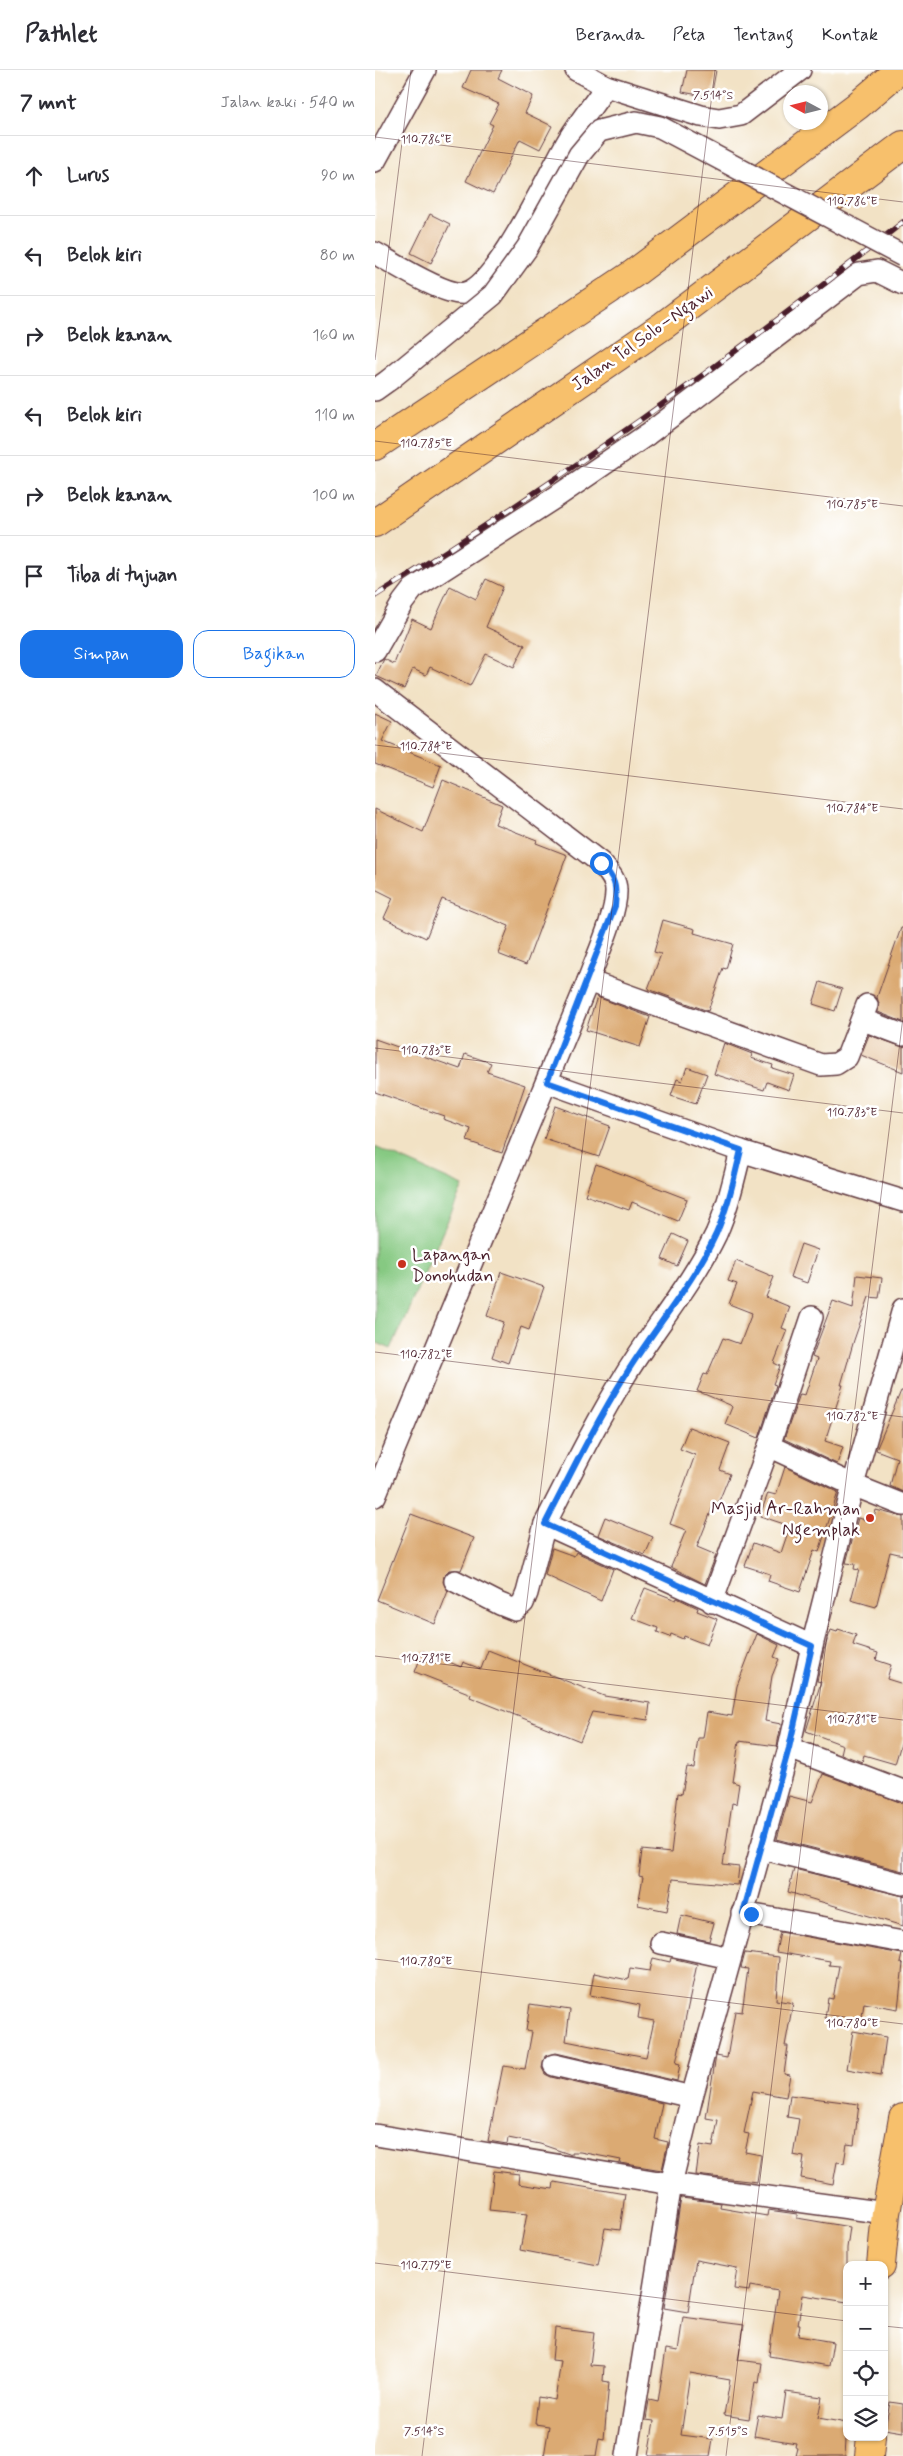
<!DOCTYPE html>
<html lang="id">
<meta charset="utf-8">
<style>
:root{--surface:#fff;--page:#f7f7f7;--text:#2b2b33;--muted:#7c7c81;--line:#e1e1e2;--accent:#1a73e8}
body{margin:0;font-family:Mynerve,sans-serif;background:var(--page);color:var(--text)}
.controls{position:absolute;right:15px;bottom:15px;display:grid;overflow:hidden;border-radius:10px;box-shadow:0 1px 4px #0004}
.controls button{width:45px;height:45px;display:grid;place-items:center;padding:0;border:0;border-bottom:1px solid var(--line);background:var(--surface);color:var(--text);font:25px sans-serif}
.compass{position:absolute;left:408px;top:15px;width:45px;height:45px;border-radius:50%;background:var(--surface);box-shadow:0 1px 4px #0004;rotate:277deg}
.stop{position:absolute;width:15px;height:15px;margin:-11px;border:4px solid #1a73e8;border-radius:50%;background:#fff}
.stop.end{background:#1a73e8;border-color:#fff;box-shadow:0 1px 5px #0008}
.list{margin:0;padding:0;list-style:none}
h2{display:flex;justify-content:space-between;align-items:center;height:65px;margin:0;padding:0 20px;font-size:21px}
h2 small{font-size:16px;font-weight:400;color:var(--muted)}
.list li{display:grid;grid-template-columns:32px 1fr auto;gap:15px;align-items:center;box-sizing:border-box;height:80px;padding:0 20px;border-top:1px solid var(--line)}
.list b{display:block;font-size:19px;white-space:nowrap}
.list em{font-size:16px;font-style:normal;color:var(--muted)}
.actions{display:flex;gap:10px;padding:15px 20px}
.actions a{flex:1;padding:11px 0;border:1px solid var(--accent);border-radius:15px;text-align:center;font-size:18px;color:var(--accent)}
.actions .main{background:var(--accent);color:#fff}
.icon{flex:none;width:28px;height:28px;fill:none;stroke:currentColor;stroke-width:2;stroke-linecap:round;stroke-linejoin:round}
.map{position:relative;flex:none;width:528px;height:2386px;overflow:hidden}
header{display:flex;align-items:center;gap:30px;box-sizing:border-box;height:70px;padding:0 25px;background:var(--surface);border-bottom:1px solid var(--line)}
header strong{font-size:24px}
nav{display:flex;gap:28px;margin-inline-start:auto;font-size:18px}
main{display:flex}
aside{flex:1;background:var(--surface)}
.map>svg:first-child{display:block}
.green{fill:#86c982;stroke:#687456}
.building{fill:#dbaa73}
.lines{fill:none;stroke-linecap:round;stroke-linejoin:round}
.minor-casing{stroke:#633c42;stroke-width:24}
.major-casing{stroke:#633c42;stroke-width:30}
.highway-casing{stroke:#633c42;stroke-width:30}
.minor{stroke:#fff;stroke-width:21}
.major{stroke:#f7c06c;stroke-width:28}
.highway{stroke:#f7c06c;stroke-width:28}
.rail-casing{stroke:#4a1f2b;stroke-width:5.5}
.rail{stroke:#fff;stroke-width:4;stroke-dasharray:11;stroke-linecap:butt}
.minor-bridge-casing{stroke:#633c42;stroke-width:24;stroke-linecap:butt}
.minor-bridge{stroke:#fff;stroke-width:21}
.route{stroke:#1a73e8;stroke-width:6}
.ticks{fill:none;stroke:#4a1f2b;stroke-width:1;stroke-opacity:0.45}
.poi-dot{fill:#c8321e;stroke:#fff;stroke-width:2}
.labels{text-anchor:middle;stroke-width:5;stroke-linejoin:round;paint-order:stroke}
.street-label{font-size:18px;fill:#4a1f2b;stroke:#fff}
.poi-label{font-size:18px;fill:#4a1f2b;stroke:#fff;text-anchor:start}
.ticks-label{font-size:12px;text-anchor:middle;fill:#4a1f2b;stroke:#fff;stroke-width:5;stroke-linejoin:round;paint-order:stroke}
</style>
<header>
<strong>Pathlet</strong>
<nav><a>Beranda</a><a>Peta</a><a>Tentang</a><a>Kontak</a></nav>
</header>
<main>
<aside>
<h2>7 mnt<small>Jalan kaki · 540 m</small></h2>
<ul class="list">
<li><svg class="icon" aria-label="ahead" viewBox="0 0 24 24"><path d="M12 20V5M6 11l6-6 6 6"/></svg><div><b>Lurus</b></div><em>90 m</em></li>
<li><svg class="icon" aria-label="left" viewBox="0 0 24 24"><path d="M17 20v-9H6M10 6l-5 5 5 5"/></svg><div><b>Belok kiri</b></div><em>80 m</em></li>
<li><svg class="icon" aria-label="right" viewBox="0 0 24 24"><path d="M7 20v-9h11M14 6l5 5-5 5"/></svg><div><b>Belok kanan</b></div><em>160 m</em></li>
<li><svg class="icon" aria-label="left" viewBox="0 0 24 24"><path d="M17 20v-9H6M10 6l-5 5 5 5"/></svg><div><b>Belok kiri</b></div><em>110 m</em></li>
<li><svg class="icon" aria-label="right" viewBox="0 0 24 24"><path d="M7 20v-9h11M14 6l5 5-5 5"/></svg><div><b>Belok kanan</b></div><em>100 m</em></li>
<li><svg class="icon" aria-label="arrive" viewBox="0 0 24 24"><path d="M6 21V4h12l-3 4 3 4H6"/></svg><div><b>Tiba di tujuan</b></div></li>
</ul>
<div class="actions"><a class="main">Simpan</a><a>Bagikan</a></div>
</aside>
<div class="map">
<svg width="528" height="2386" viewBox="0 0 528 2386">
<rect width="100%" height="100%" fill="#fff"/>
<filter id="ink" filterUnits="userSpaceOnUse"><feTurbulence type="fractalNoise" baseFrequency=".02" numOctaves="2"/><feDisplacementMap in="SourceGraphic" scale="10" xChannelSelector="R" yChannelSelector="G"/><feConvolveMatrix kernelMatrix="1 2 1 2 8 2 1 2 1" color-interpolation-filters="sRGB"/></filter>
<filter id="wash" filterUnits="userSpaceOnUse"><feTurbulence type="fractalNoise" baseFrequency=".0096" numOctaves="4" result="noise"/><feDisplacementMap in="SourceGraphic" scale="20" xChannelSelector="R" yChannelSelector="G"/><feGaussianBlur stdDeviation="1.12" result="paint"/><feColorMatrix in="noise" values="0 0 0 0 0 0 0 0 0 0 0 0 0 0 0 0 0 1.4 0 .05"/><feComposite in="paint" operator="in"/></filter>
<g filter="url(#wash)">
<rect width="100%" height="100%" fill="#f2e2c5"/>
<polygon class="green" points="0,1077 88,1116 16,1279 0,1272"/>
<g id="blocks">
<g class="building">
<polygon points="96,0 127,0 123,8 158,26 150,43 177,56 165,79 145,69 118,124 91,111 118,55 114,53 124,34 88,18"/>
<polygon points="312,0 341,0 336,27 307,22"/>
<polygon points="55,144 75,154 56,193 36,183"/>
<polygon points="111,509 128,517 111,557 150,575 139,597 111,584 95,616 55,597 51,605 38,599 29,619 1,606 9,589 19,594 37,549 56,558 75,516 101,529"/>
<polygon points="0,643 17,651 7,671 66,695 58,717 0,694"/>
<polygon points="68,710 127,735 120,754 162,770 161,773 192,785 151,895 123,884 134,856 67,829 51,868 9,848 18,828 0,819 0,739 48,762"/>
<polygon points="288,850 320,859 319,863 358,874 351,899 348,898 333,941 273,919 286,884 279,882"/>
<polygon points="526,858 528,858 528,952 503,942 504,934 502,927"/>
<polygon points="445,912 467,919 460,941 438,934"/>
<polygon points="222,927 275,947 265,977 211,960"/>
<polygon points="494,965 528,977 528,1002 486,985"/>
<polygon points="0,969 85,999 90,984 116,993 112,1002 150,1015 127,1083 92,1071 96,1059 68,1049 69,1046 0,1022"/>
<polygon points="349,973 377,984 376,988 398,995 397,998 419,1005 414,1020 392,1012 389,1020 339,1004"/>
<polygon points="312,997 332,1004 321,1034 296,1026 302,1009 307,1011"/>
<polygon points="180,1036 235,1056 224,1087 169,1069"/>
<polygon points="221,1094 312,1129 303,1151 257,1132 254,1140 210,1125"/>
<polygon points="298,1164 313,1171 302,1196 287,1189"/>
<polygon points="426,1174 443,1180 432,1213 415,1207"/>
<polygon points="361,1191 399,1207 391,1227 415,1237 407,1258 412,1260 399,1293 405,1296 398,1314 401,1315 384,1368 350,1354 357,1337 355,1335 322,1321 329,1304 332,1305 348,1268 365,1274 377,1243 354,1234 362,1214 353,1211"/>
<polygon points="126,1202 169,1217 154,1260 146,1257 133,1293 117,1287 129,1252 112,1246"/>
<polygon points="482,1205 507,1208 504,1228 494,1227 479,1270 466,1315 468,1315 450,1371 468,1377 462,1394 409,1369 425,1324 430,1325 442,1289 437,1287 458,1231 478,1238"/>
<polygon points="526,1321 528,1321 528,1422 515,1416 522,1388 501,1380"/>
<polygon points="314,1357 355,1373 345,1400 355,1404 342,1436 339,1434 322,1477 341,1485 330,1514 296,1497 311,1460 295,1454 320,1385 305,1379"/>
<polygon points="410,1397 463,1422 444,1482 439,1480 425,1522 393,1511 395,1504 370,1496 378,1473 406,1483 415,1456 385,1446 393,1423 401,1425"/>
<polygon points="501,1440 528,1447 528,1485 515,1482 501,1537 476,1530 484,1500 479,1499 480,1494 471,1493 483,1448 498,1452"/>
<polygon points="36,1444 99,1468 86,1500 74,1500 69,1506 68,1512 73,1521 60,1554 2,1530"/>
<polygon points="230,1447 278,1467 270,1485 223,1465"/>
<polygon points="177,1478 199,1486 201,1482 238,1499 226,1531 170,1505"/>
<polygon points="270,1518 301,1530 302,1528 323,1538 322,1541 342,1549 332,1575 309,1566 308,1569 296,1564 295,1567 282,1562 283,1558 257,1548"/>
<polygon points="463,1559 481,1565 478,1575 503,1583 501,1590 516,1595 512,1609 528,1614 528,1667 520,1694 489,1685 487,1692 466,1684 468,1675 431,1661 446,1612 442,1611 449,1580 456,1560 462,1562"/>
<polygon points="382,1564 404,1575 399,1587 404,1589 397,1606 390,1651 406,1654 402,1676 364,1671 358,1712 364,1714 361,1734 357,1733 348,1795 364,1797 362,1815 298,1809 292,1841 263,1835 268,1807 264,1806 267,1780 296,1783 303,1723 307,1724 312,1697 319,1698 323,1668 328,1668 332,1642 357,1646 362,1616"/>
<polygon points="113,1580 229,1626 275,1633 273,1650 217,1642 205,1671 95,1627 96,1624 40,1602 48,1581 86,1597 88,1592 106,1599"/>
<polygon points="448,1704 528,1733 528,1801 402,1769 414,1726 437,1732"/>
<polygon points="419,1799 528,1826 528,1856 413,1822"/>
<polygon points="306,1845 339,1853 334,1871 302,1864"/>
<polygon points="405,1862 527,1884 525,1893 528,1894 523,1939 489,1933 486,1954 450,1948 453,1928 458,1929 464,1896 454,1895 455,1891 401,1882"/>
<polygon points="370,1883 404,1887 401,1930 418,1933 410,1976 413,1976 409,2004 415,2005 411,2027 378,2021 369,2063 374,2064 370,2082 386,2085 382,2112 321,2105 325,2075 338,2077 343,2050 331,2048 336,2016 341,1986 352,1988 360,1941 367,1942 373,1899 366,1898"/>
<polygon points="278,1888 295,1892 296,1888 322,1894 301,1993 305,1994 302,2011 181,1983 170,1986 167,1998 170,2004 176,2007 287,2033 280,2069 293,2072 287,2100 245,2093 246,2090 205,2082 196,2082 196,2085 194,2084 165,2074 133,2068 132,2074 113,2071 128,1996 150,1999 157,1962 151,1961 155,1934 195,1940 191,1971 271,1987 279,1951 263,1948 265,1935 215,1925 219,1903 253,1910 255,1898 275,1901"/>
<polygon points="478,1961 511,1967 506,2005 472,1999"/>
<polygon points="415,2025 484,2034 479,2075 472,2074 469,2093 462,2092 458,2114 426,2108 429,2087 418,2085 424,2049 412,2047"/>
<polygon points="119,2101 144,2104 143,2114 178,2119 179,2112 250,2124 245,2160 230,2158 223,2195 145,2180 152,2144 114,2140"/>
<polygon points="306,2128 346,2133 345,2138 392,2146 393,2140 422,2144 422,2148 475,2157 472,2178 472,2232 428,2225 423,2254 425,2254 423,2266 458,2272 454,2296 394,2286 403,2221 375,2216 374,2221 359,2219 362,2198 321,2190 313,2242 289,2238"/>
<polygon points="308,2247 369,2255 363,2290 387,2293 384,2313 380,2312 374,2349 349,2345 355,2310 315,2303 306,2365 338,2369 335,2386 273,2386 279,2351 271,2350 274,2330 283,2332 291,2279 303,2281"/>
<polygon points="180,2258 219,2263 215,2295 229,2296 228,2311 234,2312 229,2369 224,2368 221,2386 169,2386 174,2356 160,2354 163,2327 180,2330 186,2291 177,2290"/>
<polygon points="411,2322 447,2327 443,2348 472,2353 470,2386 421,2386 423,2378 420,2377 421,2373 379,2366 383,2345 407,2349"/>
<polygon points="515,2332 528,2334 528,2362 510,2359"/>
</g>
</g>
</g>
<g filter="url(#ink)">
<use href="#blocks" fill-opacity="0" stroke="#633c42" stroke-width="1"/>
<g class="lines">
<g class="minor-casing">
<g id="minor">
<polyline points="201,0 231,16 326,46 344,49 366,45 425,0"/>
<polyline points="0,91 50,0"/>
<path d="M0,183C18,193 71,227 90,223C123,216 175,100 194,69C205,51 219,34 231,16"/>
<polyline points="0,320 14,310"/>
<polyline points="0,581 28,532 38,519 178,429 273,364 484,204 502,201 528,214"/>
<path d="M0,620L226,793C233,802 241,809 241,820C242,844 221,888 213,911L0,1426"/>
<polyline points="213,911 446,995 461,994 472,987 492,935"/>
<polyline points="491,951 528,965"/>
<polyline points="172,1012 366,1081 528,1131"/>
<path d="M366,1081C359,1109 353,1137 341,1164C317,1214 280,1257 251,1304C221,1352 196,1403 170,1454L437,1576"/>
<polyline points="394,1376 478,1415 528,1435"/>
<polyline points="80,1511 125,1534 140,1540 148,1533 152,1523 170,1454"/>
<polyline points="337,1532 394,1376 437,1247"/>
<polyline points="414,1678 528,1721"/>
<polyline points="386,1778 528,1814"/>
<polyline points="367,1843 528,1872"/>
<polyline points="286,1873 355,1888"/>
<polyline points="179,1995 317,2027"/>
<polyline points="0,2065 296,2114 511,2143"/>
<polyline points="252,2386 296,2114 317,2027 414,1678 437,1576 478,1415 528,1239"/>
</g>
</g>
<g class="major-casing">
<g id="major">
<polyline points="506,2195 511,2143 528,2048"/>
<polyline points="494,2386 496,2367"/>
</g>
</g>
<g class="highway-casing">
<g id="highway">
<polyline points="0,376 258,204 482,36 524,0"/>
<polyline points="0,453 289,255 528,75"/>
</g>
</g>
<use href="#minor" class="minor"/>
<use href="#major" class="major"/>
<use href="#highway" class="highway"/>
<g class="rail-casing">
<path id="rail" d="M0,526C184,412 359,287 528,152"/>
</g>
<use href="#rail" class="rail"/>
<g class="minor-bridge-casing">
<polyline id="minor-bridge" points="14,310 118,225 152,178 204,85 224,61 261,52 285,57 528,186"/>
</g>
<use href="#minor-bridge" class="minor-bridge"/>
</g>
</g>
<g class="lines" filter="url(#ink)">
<path class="route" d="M226,793C240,809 242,815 240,836L172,1012L366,1080C359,1109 353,1137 341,1164C318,1214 280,1257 251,1304C221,1352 196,1403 170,1454L437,1576L414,1678L368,1843L376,1844"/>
</g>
<path class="ticks" d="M0,67L528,132M0,290L36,0M0,371L528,436M0,675L528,739M0,978L528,1043M0,1282L528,1347M0,1586L528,1650M0,1889L528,1954M0,2193L472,2251M509,2256L528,2258M47,2386L340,0M351,2386L528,947"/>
<g class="poi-dot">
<circle cx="27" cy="1194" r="5"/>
<circle cx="495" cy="1448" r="5"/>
</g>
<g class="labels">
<g class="street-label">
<text transform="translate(267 268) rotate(-35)" y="6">Jalan Tol Solo–Ngawi</text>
</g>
<g class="poi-label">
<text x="37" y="1190">Lapangan<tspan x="37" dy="21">Donohudan</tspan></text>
<text x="485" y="1444" text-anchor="end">Masjid Ar-Rahman<tspan x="485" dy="21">Ngemplak</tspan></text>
</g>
</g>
<g class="ticks-label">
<text x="338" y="29">7.514°S</text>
<text x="51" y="73">110.786°E</text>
<text x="477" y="135">110.786°E</text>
<text x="51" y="377">110.785°E</text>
<text x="477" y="438">110.785°E</text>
<text x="51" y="680">110.784°E</text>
<text x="477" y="742">110.784°E</text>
<text x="51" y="984">110.783°E</text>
<text x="477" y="1046">110.783°E</text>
<text x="51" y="1288">110.782°E</text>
<text x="477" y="1350">110.782°E</text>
<text x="51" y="1592">110.781°E</text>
<text x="477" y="1653">110.781°E</text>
<text x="51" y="1895">110.780°E</text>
<text x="477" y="1957">110.780°E</text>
<text x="51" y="2199">110.779°E</text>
<text x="49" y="2365">7.514°S</text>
<text x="353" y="2365">7.515°S</text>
</g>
</svg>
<div class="controls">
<button>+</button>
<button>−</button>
<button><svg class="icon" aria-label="locate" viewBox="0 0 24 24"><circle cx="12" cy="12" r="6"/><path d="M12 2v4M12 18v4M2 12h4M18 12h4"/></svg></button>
<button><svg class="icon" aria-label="layers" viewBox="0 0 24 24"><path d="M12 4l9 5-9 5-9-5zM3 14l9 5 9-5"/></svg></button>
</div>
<svg class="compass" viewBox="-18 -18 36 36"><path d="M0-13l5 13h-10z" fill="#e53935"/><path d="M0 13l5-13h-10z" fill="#7c7c81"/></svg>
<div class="stop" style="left:226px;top:793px"></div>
<div class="stop end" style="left:376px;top:1844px"></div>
</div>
</main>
